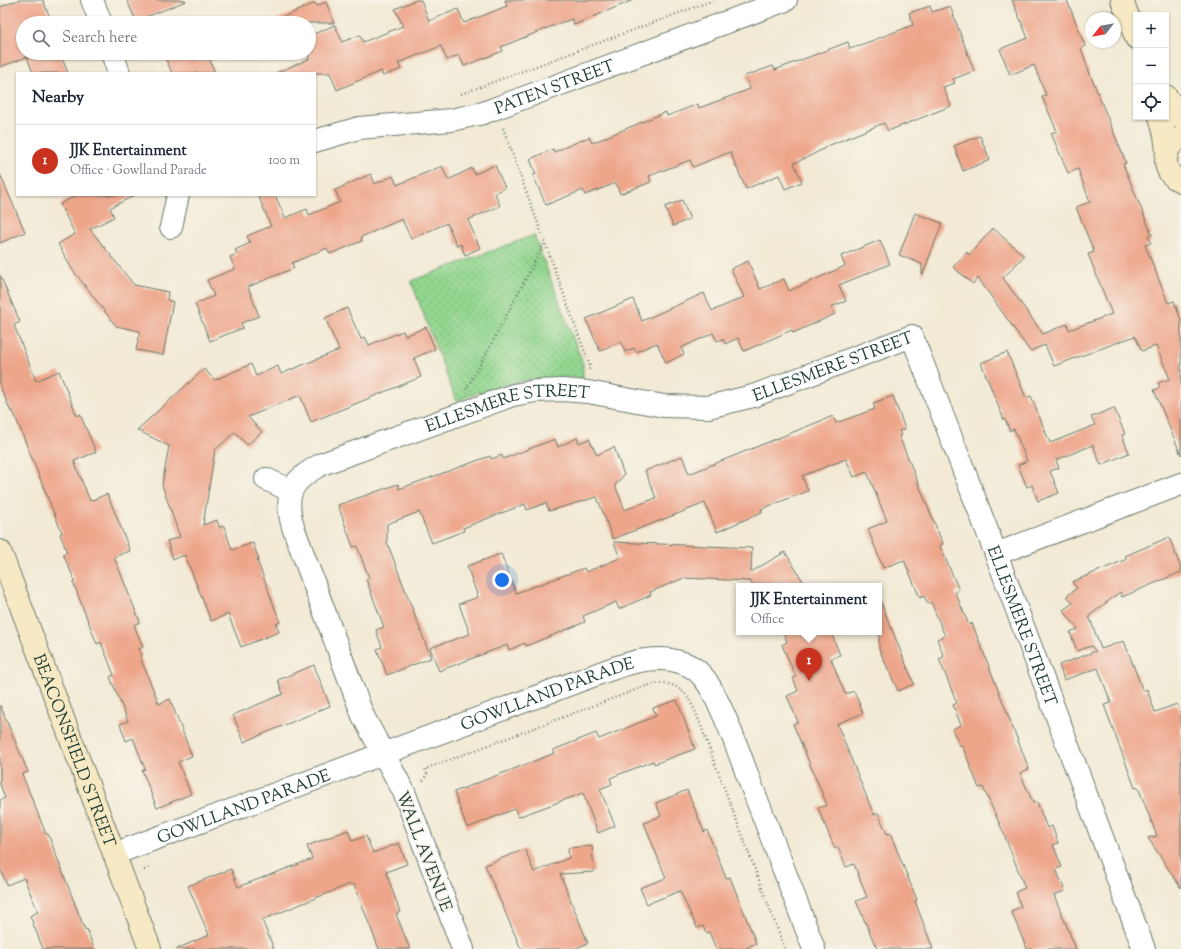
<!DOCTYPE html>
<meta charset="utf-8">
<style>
:root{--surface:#fff;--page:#f6f6f7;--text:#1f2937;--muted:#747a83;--line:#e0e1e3;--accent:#c8321e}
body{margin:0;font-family:"Sorts Mill Goudy",serif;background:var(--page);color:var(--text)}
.controls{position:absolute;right:12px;top:12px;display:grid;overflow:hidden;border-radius:0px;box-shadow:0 1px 3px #0004}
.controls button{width:36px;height:36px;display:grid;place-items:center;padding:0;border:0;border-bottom:1px solid var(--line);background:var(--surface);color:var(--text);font:20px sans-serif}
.compass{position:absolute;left:1085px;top:12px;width:36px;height:36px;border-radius:50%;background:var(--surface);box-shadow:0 1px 3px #0004;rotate:239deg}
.you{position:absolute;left:502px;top:580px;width:14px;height:14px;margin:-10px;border:3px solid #fff;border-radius:50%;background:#1a73e8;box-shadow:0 0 0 6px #1a73e833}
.badge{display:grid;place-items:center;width:26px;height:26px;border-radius:50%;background:var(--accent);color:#fff;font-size:13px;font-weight:700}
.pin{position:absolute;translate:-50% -33px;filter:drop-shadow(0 1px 2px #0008)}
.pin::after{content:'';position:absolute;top:21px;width:14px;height:12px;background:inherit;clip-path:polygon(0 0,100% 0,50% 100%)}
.popup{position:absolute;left:736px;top:583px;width:146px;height:52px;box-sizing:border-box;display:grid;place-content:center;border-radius:0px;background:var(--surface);filter:drop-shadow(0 1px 3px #0005);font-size:13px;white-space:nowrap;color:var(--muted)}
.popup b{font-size:15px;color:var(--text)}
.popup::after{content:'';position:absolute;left:50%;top:100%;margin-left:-8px;border:8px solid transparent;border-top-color:var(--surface)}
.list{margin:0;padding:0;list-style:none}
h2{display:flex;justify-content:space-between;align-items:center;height:52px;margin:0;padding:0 16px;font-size:17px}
h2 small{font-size:13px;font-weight:400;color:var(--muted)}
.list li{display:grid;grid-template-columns:26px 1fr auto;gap:12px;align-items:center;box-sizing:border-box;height:72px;padding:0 16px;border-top:1px solid var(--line)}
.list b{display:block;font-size:15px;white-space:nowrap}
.list p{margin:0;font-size:13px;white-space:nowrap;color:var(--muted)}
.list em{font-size:13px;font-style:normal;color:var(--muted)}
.icon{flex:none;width:22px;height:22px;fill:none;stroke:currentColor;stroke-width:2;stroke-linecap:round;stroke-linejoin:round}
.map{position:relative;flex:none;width:1181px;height:949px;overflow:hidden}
.search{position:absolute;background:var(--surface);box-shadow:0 1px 3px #0004;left:16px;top:16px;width:300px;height:44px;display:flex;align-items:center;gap:10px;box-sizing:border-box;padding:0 14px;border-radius:22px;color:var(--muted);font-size:15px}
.panel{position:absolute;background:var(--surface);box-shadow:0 1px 3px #0004;left:16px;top:72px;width:300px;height:124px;border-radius:0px}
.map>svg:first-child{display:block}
.park{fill:url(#park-dots);stroke:#588a62}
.building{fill:#eea68b}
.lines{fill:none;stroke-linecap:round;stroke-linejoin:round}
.minor-casing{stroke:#697a6c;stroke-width:24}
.tertiary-casing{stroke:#697a6c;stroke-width:24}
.secondary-casing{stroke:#697a6c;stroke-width:24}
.path{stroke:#697a6c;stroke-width:2.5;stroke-dasharray:1 3;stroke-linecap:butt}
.minor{stroke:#fff;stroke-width:22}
.tertiary{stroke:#fff;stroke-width:22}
.secondary{stroke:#f7e9c3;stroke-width:22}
.labels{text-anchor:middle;stroke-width:3.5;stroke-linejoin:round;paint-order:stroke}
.street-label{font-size:17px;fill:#1f3d34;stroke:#f7f3e8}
</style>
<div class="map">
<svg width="1181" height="949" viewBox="0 0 1181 949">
<defs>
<pattern id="park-dots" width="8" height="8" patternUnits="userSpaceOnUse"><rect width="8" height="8" fill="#92d68f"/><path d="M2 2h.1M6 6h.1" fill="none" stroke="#77af76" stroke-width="1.8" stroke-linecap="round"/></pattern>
</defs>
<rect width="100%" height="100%" fill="#f7f3e8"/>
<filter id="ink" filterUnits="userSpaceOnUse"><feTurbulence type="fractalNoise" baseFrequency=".025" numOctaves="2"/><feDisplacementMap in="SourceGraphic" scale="8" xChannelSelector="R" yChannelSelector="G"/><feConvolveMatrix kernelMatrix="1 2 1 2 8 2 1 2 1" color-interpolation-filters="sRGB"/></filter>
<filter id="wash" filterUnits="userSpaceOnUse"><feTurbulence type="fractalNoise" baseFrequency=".012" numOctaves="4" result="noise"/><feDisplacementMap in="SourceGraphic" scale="16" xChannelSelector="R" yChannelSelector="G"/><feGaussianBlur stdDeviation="0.9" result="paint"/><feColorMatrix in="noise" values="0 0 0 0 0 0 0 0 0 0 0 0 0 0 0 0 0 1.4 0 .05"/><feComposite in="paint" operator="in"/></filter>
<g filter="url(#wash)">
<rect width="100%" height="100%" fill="#f2ead5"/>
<path class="park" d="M534,235L583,364V378C535,375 500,384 456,401L411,281Z"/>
<g id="blocks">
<g class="building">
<polygon points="18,0 43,0 52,23 23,23 23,53 60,53 68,73 33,73 27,57 0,67 0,7"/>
<polygon points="127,0 185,0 186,1 136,21"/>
<polygon points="416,0 421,0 429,21 458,9 464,23 507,6 505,0 633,0 574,25 572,19 560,23 501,47 503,51 464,66 459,55 447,60 441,46 398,63 401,69 383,76 381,71 337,90 330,73 276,73 309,59 309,36 335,25 342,42 360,35 363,42 403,26 395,9"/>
<polygon points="1012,0 1067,0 1085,46 1081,48 1090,74 1126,163 1123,164 1152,235 1148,236 1151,243 1145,245 1168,303 1174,301 1181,320 1181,455 1154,390 1160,388 1158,383 1170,379 1156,346 1142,351 1135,336 1054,366 1045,345 1030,351 978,278 973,284 953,267 967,252 969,255 993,228 1024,256 1003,278 1043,334 1067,324 1069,330 1112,314 1088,254 1094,252 1076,207 1090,202 1078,169 1068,173 1051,133 1057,131 1042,97 1046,95 1034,65 1010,75 1000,49 1028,38"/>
<polygon points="326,2 334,23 269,23 315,3 317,6"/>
<polygon points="930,6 932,12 950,6 974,71 953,79 955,83 943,87 951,106 888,131 884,123 825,147 825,148 808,157 794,163 802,182 785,189 779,175 746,189 730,152 693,167 690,160 649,176 651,182 620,194 616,183 585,195 583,190 546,205 533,175 536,174 530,159 553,149 554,152 589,137 592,143 666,112 667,116 698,104 699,108 750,89 745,76 773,66 775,70 848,42 850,49 913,25 909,13"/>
<polygon points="169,53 207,53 215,73 172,73 164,55"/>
<polygon points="980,136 990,160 963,171 954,146"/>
<polygon points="495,165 505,188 495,193 500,206 468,220 480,248 465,255 461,244 457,246 447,223 411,239 402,219 361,237 362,241 330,254 327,248 292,263 294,268 248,287 259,316 241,323 243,328 210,341 195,304 214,296 207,280 235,269 230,257 237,254 235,250 250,243 247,236 271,226 258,195 275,195 285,218 307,209 309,215 340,202 335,190 371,174 375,184 393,176 397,185 442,166 448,180 472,168 475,174"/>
<polygon points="0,174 25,232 0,243"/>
<polygon points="77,195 135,195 110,208 114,217 90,229 134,285 168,292 167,300 173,302 163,355 136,350 140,331 116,326 72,269 58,244 75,234 60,204"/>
<polygon points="682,200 690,219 673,226 665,207"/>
<polygon points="915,213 942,223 923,274 922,274 922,264 899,255"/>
<polygon points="880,240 890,264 839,285 846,301 831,307 835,314 793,333 792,330 744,351 738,338 725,344 723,339 717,341 713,333 681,348 684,354 666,363 657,343 636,352 634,348 625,352 621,341 600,351 586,319 633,299 642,321 704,293 712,311 744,297 731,269 748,261 760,289 784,279 789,291 845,266 841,256"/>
<polygon points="0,275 20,322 14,325 36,381 59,371 77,416 80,414 96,452 74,461 90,501 107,494 118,520 130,551 114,557 140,622 134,625 143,647 139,649 142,656 140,657 159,704 170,699 192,756 178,762 191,794 157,808 142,770 145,769 133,738 126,741 120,724 128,721 110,677 114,675 101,642 97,644 73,582 75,581 63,554 67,552 60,534 62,533 13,411 11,412 0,386"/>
<polygon points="347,308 361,339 365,337 369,345 403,331 405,336 426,327 435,349 414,358 421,377 311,422 300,395 248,417 262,432 247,445 235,432 215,450 203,525 217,520 219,527 224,526 232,550 253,543 259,560 257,560 280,622 276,624 279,632 241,647 228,614 211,621 185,555 173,559 167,541 180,537 162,485 169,446 137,430 204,369 215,380 251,364 256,376 278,366 281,374 339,350 325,318"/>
<polygon points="1007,352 1026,398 1031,396 1050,443 1095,425 1091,417 1114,408 1125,434 1122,435 1129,453 1101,465 1093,445 1056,460 1059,468 1050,471 1059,493 1038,501 1032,485 1027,487 1018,465 1027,461 1014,429 1010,431 1005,419 1004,420 981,363"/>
<polygon points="893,396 905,429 899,431 901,435 899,436 943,544 940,546 959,590 955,592 969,625 972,623 1029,769 1020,773 1033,803 1037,802 1047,828 1052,826 1058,843 1053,845 1062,867 1056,869 1065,891 1054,895 1076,949 1027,949 1011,911 1021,907 1016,892 1025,888 1004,834 983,787 979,788 962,745 960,746 952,729 961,725 953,705 957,703 939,659 944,657 937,639 945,636 931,602 928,604 924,596 920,598 904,560 883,568 868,529 887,521 867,472 854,477 846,459 802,476 808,491 761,509 762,512 717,532 705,503 613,539 597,497 549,511 546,503 527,510 525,504 463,528 464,531 432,543 419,512 387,524 387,542 431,658 387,675 377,649 382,647 376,630 384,627 366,579 369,578 357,546 353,547 338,505 398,484 399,489 490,456 491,459 502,455 503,459 555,439 558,447 577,438 579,443 589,439 597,455 614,447 624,475 615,485 625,510 656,498 645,471 682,456 689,474 833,416 836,423 875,409 873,403"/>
<polygon points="1169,537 1181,568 1181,572 1122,597 1120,592 1089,616 1101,649 1124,641 1143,691 1147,689 1155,712 1177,704 1181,713 1181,888 1148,838 1157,836 1138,787 1135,788 1104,705 1111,703 1098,668 1064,680 1059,665 1096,651 1091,646 1077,651 1070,632 1078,629 1063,610 1073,603 1067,596 1077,588 1072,582 1127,559 1125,556"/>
<polygon points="614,542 752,548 751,572 785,552 806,586 753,586 750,581 684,578 650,592 651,595 619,609 616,602 583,616 585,622 526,646 525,643 509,650 507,645 439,671 430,648 470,634 459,604 478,597 467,566 501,554 516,593 584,568 586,572 620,558"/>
<polygon points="879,598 914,684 898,691 879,649"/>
<polygon points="783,632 831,632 840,655 831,659 845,694 854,691 863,713 837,724 874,815 878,813 887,834 890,833 917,900 915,901 933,949 877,949 856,901 867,897 854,864 846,867 838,847 835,849 818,808 827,805 793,724 798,722 787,696 798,691 793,678 796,677 782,645 787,642"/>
<polygon points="314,665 330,706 244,742 233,715 283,694 278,680"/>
<polygon points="677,700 695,749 654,764 653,761 610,778 612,784 600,789 615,826 598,833 583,793 518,817 515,809 467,828 454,792 555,753 553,750 596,733 599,739 656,716 653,708"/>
<polygon points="0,705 28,772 22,774 46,834 48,834 85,930 87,929 94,949 43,949 30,916 38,912 24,878 7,885 0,868 0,800 5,798 0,784"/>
<polygon points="687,790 704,832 707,830 726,878 730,877 756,943 744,949 716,949 709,932 706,933 703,926 697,928 680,891 647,904 640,888 666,878 644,823 661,816 656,803"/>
<polygon points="348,830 352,841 366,836 373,853 399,843 407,864 386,872 400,912 396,914 410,949 379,949 354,884 351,885 350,884 262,920 274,949 176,949 209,935 188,886 231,869 238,887 312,859 307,846"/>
<polygon points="592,846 594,872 560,874 588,943 574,949 521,949 485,865 525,849 534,872 569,858 568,848"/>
</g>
</g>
</g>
<g filter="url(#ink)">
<use href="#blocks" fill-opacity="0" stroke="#697a6c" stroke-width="1"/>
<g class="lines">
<g class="minor-casing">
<g id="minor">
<polyline points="92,0 101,23"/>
<polyline points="112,53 119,73"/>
<path id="s1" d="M315,141L359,128L451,120L483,113L786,0"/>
<polyline points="171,227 178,195"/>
<polyline points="266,479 291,491"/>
<polyline points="996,554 1181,484"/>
<path id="s2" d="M463,949L404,792L363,716L293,527C283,493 292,480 322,464L513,395L536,391L562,390L588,392L664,406L708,407L753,396L912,336L996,554L1144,949"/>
</g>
</g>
<g class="tertiary-casing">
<g id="tertiary">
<path id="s3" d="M114,854L584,679C615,668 650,651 683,663C695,667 704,676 710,687C728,719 740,756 753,790C774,843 794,896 814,949"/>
</g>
</g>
<g class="secondary-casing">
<g id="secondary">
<polyline points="1122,0 1136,38"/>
<polyline points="1166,96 1181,118"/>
<polyline points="1160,117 1165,135 1167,153"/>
<path d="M1181,138C1162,146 1160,174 1181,181"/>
<path id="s4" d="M0,551L150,949"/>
</g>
</g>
<g class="path">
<polyline points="461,94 714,0"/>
<polyline points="503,128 590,366 589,370"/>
<polyline points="466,389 485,356 544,244"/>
<path d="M423,781L427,774L425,769L646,686C673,678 686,689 696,713L785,949"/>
<polyline points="144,870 151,868"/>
</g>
<use href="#minor" class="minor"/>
<use href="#tertiary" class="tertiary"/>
<use href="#secondary" class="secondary"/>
</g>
</g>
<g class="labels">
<g class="street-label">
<text dy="6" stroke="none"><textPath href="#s1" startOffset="247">PATEN STREET</textPath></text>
<text dy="6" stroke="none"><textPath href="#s2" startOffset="1065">ELLESMERE STREET</textPath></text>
<text dy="6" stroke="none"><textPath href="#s2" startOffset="729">ELLESMERE STREET</textPath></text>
<text dy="6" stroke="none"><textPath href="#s2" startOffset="1460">ELLESMERE STREET</textPath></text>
<text dy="6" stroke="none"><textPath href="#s3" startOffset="462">GOWLLAND PARADE</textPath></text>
<text dy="6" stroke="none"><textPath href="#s4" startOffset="213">BEACONSFIELD STREET</textPath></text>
<text dy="6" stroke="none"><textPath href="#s3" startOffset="138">GOWLLAND PARADE</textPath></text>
<text transform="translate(425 851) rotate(69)" y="6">WALL AVENUE</text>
</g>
</g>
</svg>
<div class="controls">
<button>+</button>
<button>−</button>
<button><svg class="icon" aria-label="locate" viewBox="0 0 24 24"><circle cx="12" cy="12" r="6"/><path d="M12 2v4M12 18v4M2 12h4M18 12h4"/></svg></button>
</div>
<svg class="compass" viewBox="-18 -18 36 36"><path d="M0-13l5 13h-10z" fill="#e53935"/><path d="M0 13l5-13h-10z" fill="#747a83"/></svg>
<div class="you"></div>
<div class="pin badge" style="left:809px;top:681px">1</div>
<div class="popup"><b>JJK Entertainment</b>Office</div>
<div class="search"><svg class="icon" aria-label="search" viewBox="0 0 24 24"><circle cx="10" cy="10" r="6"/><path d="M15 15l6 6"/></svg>Search here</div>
<section class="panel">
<h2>Nearby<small></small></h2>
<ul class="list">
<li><span class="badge">1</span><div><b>JJK Entertainment</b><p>Office · Gowlland Parade</p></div><em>100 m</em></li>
</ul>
</section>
</div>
